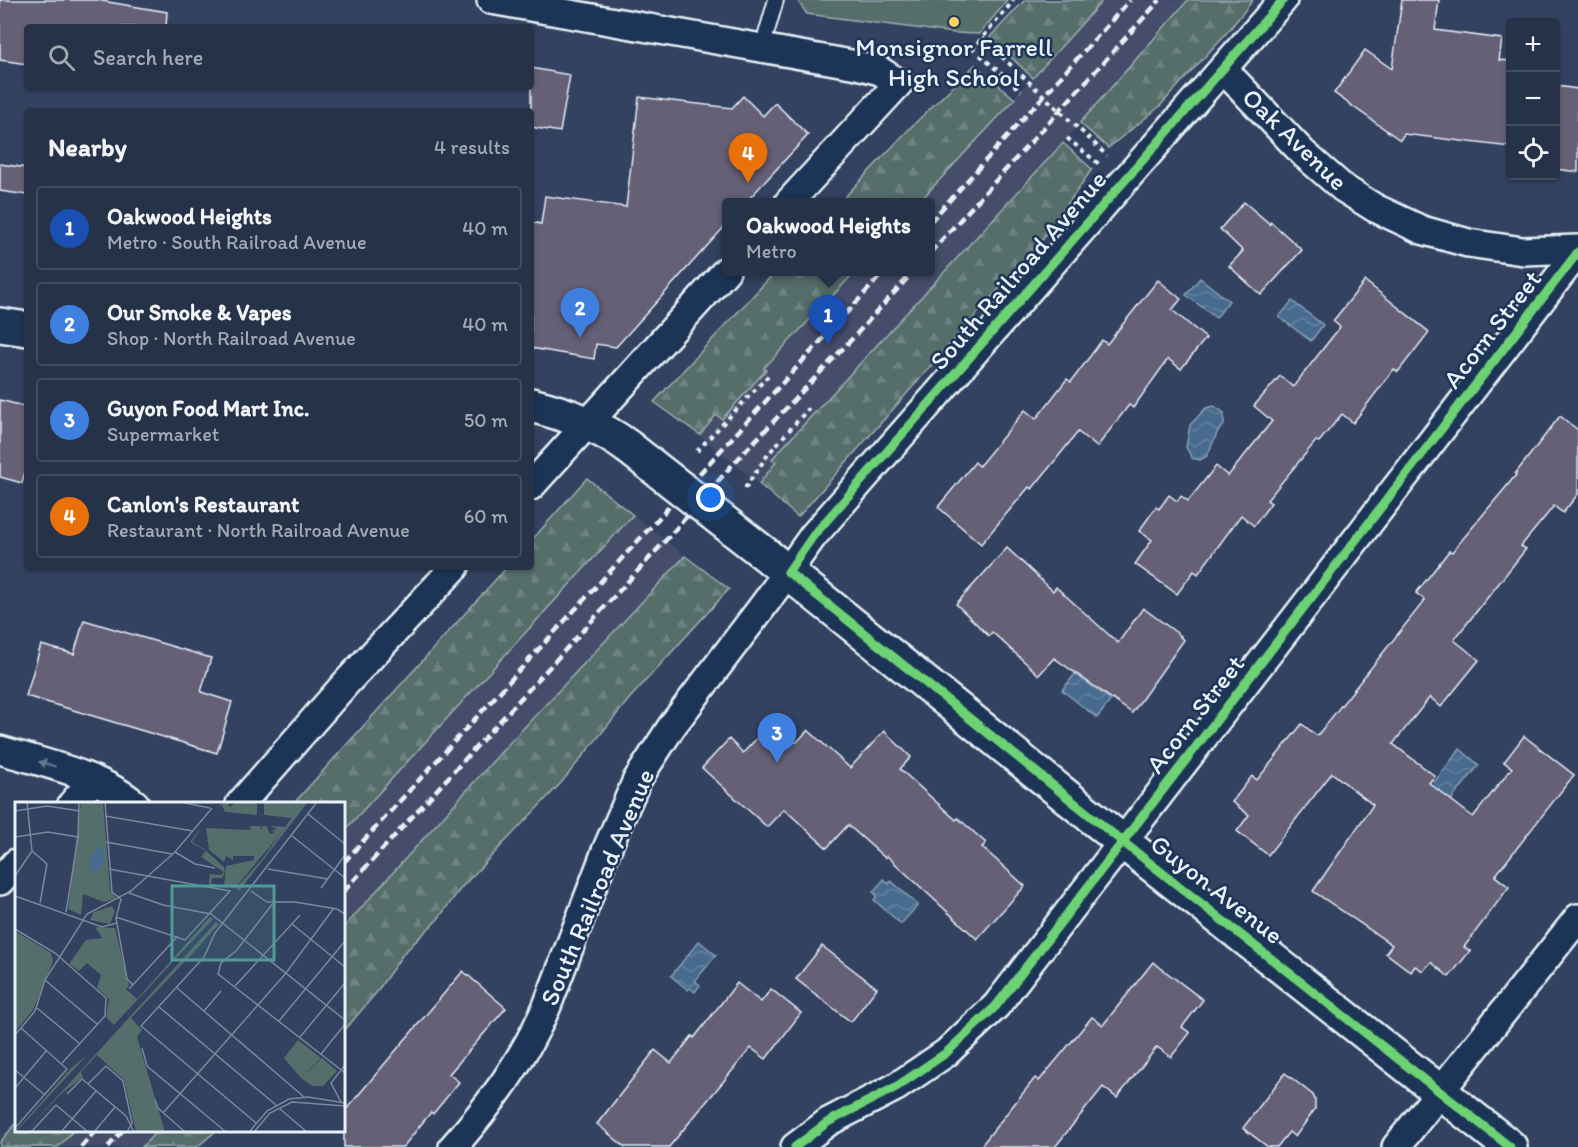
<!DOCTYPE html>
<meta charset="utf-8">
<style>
:root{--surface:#263248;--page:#323e52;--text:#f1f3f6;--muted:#a4aab4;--line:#424d60;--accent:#8abfa5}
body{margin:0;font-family:Itim,sans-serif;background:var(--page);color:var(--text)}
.controls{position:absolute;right:18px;top:18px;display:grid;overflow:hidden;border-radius:6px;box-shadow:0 2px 4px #0004}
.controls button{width:54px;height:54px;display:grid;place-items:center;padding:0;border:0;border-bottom:2px solid var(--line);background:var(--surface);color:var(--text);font:30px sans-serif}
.you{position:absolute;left:711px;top:498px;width:21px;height:21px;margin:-15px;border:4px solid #fff;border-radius:50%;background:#1a73e8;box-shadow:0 0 0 9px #1a73e833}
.badge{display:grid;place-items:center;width:39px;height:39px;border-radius:50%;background:var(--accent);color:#fff;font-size:20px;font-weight:700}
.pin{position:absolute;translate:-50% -50px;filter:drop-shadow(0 2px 3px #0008)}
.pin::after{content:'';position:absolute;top:32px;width:21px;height:18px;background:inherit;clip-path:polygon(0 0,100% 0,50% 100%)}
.popup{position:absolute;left:722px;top:198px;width:213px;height:78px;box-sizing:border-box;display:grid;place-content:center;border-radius:6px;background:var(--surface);filter:drop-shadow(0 2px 4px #0005);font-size:20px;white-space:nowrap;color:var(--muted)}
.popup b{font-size:22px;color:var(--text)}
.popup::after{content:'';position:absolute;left:50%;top:100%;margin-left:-12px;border:12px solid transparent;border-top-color:var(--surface)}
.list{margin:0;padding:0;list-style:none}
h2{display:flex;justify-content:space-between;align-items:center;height:78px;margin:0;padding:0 24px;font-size:26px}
h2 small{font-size:20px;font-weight:400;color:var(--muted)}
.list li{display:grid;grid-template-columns:39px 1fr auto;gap:18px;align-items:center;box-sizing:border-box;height:84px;margin:0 12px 12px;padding:0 12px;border:2px solid var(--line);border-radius:6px}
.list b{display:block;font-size:22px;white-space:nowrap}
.list p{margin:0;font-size:20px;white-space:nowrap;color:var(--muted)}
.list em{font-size:20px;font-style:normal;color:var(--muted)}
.icon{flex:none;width:33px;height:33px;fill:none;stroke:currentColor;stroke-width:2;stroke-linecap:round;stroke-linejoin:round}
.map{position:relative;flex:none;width:1578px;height:1147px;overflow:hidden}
.search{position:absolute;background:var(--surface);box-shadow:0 2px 4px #0004;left:24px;top:24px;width:510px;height:66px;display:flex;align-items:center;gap:15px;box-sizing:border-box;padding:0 21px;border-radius:6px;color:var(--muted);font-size:22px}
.panel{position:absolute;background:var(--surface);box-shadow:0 2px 4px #0004;left:24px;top:108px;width:510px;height:462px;border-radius:6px}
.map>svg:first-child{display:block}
.built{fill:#454e6a}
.green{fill:#546e6b;stroke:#9eb0b2;stroke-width:1.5}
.forest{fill:url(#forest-firs);stroke:#9eb0b2;stroke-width:1.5}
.water{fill:url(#water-waves);stroke:#87a1b8;stroke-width:1.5}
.building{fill:#666176;stroke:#e8f1f8;stroke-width:1.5}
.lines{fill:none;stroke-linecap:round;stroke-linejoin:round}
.service-casing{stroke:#e8f1f8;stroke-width:18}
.minor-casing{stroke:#e8f1f8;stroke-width:32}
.tertiary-casing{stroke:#e8f1f8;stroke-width:38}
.path{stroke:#e8f1f8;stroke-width:4;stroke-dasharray:4.5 4.5;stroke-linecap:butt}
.service{stroke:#1d3557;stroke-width:14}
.minor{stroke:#1d3557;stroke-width:27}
.tertiary{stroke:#1d3557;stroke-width:33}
.rail{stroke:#e8f1f8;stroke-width:4.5;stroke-dasharray:9 4.5;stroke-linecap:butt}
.tertiary-bridge-casing{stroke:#e8f1f8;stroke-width:38;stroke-linecap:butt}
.path-bridge{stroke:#e8f1f8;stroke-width:4;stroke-dasharray:4.5 4.5;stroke-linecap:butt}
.tertiary-bridge{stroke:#1d3557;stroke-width:33}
.cycleway-casing{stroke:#1d3557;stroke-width:13}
.cycleway{stroke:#6cd273;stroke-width:9}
.oneway{fill:#64778f}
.poi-dot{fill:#ffd166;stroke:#1d3557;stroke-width:2}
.labels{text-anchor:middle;stroke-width:5;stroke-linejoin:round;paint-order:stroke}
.poi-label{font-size:26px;fill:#e8f1f8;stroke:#1d3557}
.street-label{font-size:26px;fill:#e8f1f8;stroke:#1d3557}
.inset-road{fill:none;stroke:#7b889d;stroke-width:1.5}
.view{fill:#509b97;fill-opacity:0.15;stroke:#509b97;stroke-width:3}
.inset-edge{fill:none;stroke:#e8f1f8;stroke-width:3}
</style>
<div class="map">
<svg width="1578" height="1147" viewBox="0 0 1578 1147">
<defs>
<pattern id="forest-firs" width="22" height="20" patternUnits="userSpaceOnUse" patternTransform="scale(1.5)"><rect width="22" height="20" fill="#546e6b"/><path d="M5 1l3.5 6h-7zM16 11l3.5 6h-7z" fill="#6d8381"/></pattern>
<pattern id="water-waves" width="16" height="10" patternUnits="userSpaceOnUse" patternTransform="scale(1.5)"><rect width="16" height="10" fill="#476b8e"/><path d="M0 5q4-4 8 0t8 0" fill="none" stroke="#62819f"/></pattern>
</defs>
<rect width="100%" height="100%" fill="#334260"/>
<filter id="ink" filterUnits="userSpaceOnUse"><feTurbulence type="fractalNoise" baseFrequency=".0167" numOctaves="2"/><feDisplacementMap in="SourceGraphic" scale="12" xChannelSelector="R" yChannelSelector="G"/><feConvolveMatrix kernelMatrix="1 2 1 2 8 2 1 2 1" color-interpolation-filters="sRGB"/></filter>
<g filter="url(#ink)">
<g class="built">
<polygon points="1103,0 1188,0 1063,143 814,412 772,459 776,462 759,484 700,435 716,415 722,418 766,370 764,368 855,272 930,272 930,202 919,202"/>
<polygon points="633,515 685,556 502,751 344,927 344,831"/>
<polygon points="73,1130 157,1130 157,1131 142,1147 58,1147"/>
</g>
<polygon class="green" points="797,0 1008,0 979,34 954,33 807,14"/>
<g class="forest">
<polygon points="1025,0 1103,0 1033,78 990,37"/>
<polygon points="1188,0 1253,0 1230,29 1159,107 1108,148 1080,123"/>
<polygon points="975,65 1015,99 919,202 840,202 911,127"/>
<polygon points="1063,143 1092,169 1043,239 798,517 759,484 776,462 772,459"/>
<polygon points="775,272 855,272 764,368 766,370 722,419 716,415 700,435 654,402"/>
<polygon points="587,478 633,515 344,831 344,804 294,803 507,567 531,567 531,541"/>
<polygon points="685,556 729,589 630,698 561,783 461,888 438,919 403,954 376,993 344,1031 344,927 502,751"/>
<polygon points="16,1123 16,1130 73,1131 58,1147 0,1147 0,1142"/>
<polygon points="157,1131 157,1130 216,1131 197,1147 142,1147"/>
</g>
<g class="water">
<polygon points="1200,278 1229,301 1216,318 1186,295"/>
<polygon points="1292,301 1323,325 1311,341 1279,317"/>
<polygon points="1214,406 1224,413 1224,425 1218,431 1207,456 1200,460 1192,458 1186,447 1190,425 1206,408"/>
<polygon points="1075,674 1111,700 1097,718 1062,690"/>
<polygon points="1460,749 1479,765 1447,805 1428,790"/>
<polygon points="884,879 889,884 891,881 918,905 901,924 874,900 877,896 873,892"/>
<polygon points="699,941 716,955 695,981 700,985 695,992 690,988 688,990 671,976"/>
</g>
<g class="building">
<polygon points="0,0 96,0 167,12 166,27 27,27 27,64 0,60"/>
<polygon points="1402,0 1439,0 1435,30 1502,39 1499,60 1510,61 1510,147 1404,134 1400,140 1334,93 1365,50 1392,69"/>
<polygon points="531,68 570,75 560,132 531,127"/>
<polygon points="1556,86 1578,89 1578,172 1556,169"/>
<polygon points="743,96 763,116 775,103 808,135 746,202 726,202 726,225 616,347 596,344 594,359 531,348 531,222 541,224 545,196 626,207 639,97 732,108"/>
<polygon points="0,164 27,168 27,195 0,191"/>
<polygon points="1244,202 1270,224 1271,222 1302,250 1261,295 1229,266 1243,251 1220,229"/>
<polygon points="1158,280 1181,299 1172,310 1206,338 1181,369 1168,359 1133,408 1129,405 1097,447 1078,432 1032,489 1029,487 981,544 938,507 975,462 979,466 1025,410 1036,419 1067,379 1071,382 1102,340 1107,344"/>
<polygon points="1365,281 1429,332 1398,372 1394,369 1353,423 1342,414 1319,442 1316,441 1267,500 1271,503 1254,526 1241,515 1198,574 1194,571 1177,594 1135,564 1152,540 1139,531 1156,507 1159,509 1169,495 1177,501 1181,496 1188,501 1216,466 1228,476 1272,421 1254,406 1280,376 1293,387 1340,327 1333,321"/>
<polygon points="0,400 27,407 27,465 22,483 0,477"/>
<polygon points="1560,416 1578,430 1578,494 1563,513 1554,506 1521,546 1526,549 1454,640 1479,660 1441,707 1430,697 1393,744 1435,776 1429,783 1473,817 1512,768 1504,762 1524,736 1574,775 1495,876 1509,887 1464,947 1470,951 1449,977 1431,962 1423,971 1415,966 1411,972 1386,953 1392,945 1313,891 1373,805 1332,773 1268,855 1237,831 1249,815 1232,802 1252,776 1257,780 1302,724 1317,736 1425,600 1416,593 1449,551 1452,552 1516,475 1515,474"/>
<polygon points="1007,548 1053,591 1056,587 1118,643 1143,608 1181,636 1180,637 1184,640 1132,713 1054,658 1039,675 992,632 989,636 956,604"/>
<polygon points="84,620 211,658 201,692 232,702 217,753 26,696 41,645 74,654"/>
<polygon points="808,730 850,768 884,731 911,757 900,769 956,820 958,818 986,843 982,847 1025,886 977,939 887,856 885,858 848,825 827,848 784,809 767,827 702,768 729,739 743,753 758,737 765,744 797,742"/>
<polygon points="822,946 877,988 851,1022 796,979"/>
<polygon points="1153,962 1203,1000 1182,1027 1190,1033 1171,1057 1157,1047 1117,1098 1103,1087 1055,1147 980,1147 1035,1078 1039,1081 1092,1017 1103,1025"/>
<polygon points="463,971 506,1008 449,1074 459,1082 433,1114 431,1112 403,1147 344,1147 344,1112"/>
<polygon points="737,983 761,1002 771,989 801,1013 766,1059 751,1048 669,1147 625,1147 597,1124 655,1050 671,1063 692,1036 694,1038"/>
<polygon points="1285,1073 1313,1095 1315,1100 1315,1109 1295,1137 1289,1132 1277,1147 1268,1147 1243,1128"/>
</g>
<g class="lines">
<g class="service-casing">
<polyline id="service" points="762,48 776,0"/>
</g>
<g class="minor-casing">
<g id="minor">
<polyline points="491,0 857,65 880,71 899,83 789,202"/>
<polyline points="1223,69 1304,154 1343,188 1375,208 1422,230 1468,243 1523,251 1578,249"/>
<polyline points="531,486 726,271"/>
<path d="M0,750C43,763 100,775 135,804"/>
<polyline points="72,804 93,780"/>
<polyline points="240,804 347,682 455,567"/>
<polyline points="0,881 16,863"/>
<path d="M453,1147C493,1101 522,1062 547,1006L606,851L637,780L672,726L763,606L813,536L1283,0"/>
<polyline points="795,1147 828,1122 896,1087 946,1053 996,1006 1578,252"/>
<polyline points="1396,1147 1578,918"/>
</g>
</g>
<g class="tertiary-casing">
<g id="tertiary">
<polyline points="0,325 27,329"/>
<path d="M531,405C566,414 599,425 628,447"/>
<polyline points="765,554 1123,842 1510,1147"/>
</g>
</g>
<g class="path">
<polyline points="972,50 1014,0"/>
<polyline points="980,55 1021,91"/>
<polyline points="1067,138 1099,164"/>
<polyline points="1094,143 1107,156"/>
<polyline points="697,451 770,374"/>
<polyline points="745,488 769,453 809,408"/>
</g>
<use href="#service" class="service"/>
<use href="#minor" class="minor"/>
<use href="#tertiary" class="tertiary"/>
<g class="rail">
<polyline points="930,222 1130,0"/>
<polyline points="930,253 1160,0"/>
<polyline points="344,862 884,272"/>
<polyline points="344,891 666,540 734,463 852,339 913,272"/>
<polyline points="81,1147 96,1130"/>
<polyline points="108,1147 123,1130"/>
</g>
<g class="tertiary-bridge-casing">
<polyline id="tertiary-bridge" points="628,447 765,554"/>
</g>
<polyline class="path-bridge" points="982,38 1094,143"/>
<use href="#tertiary-bridge" class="tertiary-bridge"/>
<g class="cycleway-casing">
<g id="cycleway">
<polyline points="1283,0 813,536 788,572 1123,842 1510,1147"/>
<polyline points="795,1147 828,1122 896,1087 946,1053 996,1006 1578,252"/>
</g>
</g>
<use href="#cycleway" class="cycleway"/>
</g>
<defs><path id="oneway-solid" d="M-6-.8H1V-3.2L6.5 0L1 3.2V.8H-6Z" transform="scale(1.5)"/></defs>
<use class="oneway" href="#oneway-solid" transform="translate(47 764) rotate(-163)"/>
</g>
<circle class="poi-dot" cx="954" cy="22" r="6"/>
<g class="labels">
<g class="poi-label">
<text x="954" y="56">Monsignor Farrell<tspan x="954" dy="30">High School</tspan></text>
</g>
<g class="street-label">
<text transform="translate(1295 139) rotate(44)" y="9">Oak Avenue</text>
<text transform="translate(1018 270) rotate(-49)" y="9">South Railroad Avenue</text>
<text transform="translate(1492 329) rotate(-52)" y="9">Acorn Street</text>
<text transform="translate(1195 714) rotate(-52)" y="9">Acorn Street</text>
<text transform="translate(597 887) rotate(-67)" y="9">South Railroad Avenue</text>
<text transform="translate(1217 889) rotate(38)" y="9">Guyon Avenue</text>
</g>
</g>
<g transform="translate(15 802)">
<rect width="330" height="330" fill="#334260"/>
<path d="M210,0H214V5L219,2L215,0H242V13L210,10L207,3L201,6ZM288,0L277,16L249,13V1ZM188,23L177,40L189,47L209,65L210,70L207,76H197L196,81L205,84L194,83V78L195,72L206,73L209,70L186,55L191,49L175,40ZM236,24H245L246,28L247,24H252L254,31L257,32L260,30L256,29L262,27L255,24L271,25L220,86L209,85L211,64L239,58V54H218V58L211,54L209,60L194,48L191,26L235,28ZM307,256L322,269L308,284H297L286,276Z" fill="#546e6b"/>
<path d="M66,0H88L95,88L101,96L89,100L68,92L66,113L53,107ZM288,0H293L224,89L221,86L248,56ZM195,115L198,117L99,223L91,215L94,197L82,186L86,173L72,161L64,169L54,162L71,138L87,136L80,125L100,126L114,184L111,187L122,197ZM201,120L204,122L178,151L116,216L127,228L122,235L150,330H121L109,278L82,253L66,270L68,275L46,292L10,330ZM72,253L1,330H0L56,266Z" fill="#546e6b"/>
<path d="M0,129L36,151L38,160L18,208L0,230Z" fill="#546e6b"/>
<path d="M252,28L255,45L246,53L208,54L197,45L198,29ZM97,104L100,109L95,122L75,118L79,110ZM283,238L306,256L286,276L269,256Z" fill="#546e6b"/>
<path d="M83,45L87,46L90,61L81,71L75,68V56Z" fill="#476b8e"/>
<path class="inset-road" d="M90,0L97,90L106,97L101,116L112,177L118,183M165,0L195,6M0,9L32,4L65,9M293,12L330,42M90,14L178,29M277,34L330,76M0,35L33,30L63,35M91,40L157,52M17,49L32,62L25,101M160,50L180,62L200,66M94,67L215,89L170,138L101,115M253,67L313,77M0,74L17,49L12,0M306,86L330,53M236,89L252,100H280L322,107L330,112M114,91L148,103L196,112L330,218M0,94L87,125L102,121M259,100L221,149L206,161L203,172L330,271M51,110L63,35L64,0M277,122L330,165M0,127L40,151L91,196L90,214L47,261M30,178L82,222M220,184L285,113M162,186L289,295M114,187L163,134M144,205L261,303M22,206L64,241M189,209L206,189M264,219L330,139M0,233L20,209L30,178L72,112L116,89L160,50L197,6M285,235L330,181M127,246L132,264L211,330M306,252L330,222M0,268L30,293M73,282L91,264L108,279L117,321L112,330M0,286L32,248M52,292L67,277L111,314L119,330M140,298L143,306L170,330M326,300L316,281L330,263M265,307L292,330M148,311L271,171L319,106M241,321L126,224L189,155L200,131L302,0M0,326L52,267L6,226M16,330L41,303L73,330M46,330L81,289M79,330L100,305M234,330L252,309L274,297L293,295L330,301M239,330L255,311L277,300L330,304"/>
<path class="view" d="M157,84H259V158H157Z"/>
<rect width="330" height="330" class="inset-edge"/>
</g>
</svg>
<div class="controls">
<button>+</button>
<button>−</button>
<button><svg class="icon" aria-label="locate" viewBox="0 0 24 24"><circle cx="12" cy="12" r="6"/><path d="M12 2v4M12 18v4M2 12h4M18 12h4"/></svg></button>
</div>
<div class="you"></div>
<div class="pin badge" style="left:828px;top:345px;background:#1a4fb4">1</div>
<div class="popup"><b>Oakwood Heights</b>Metro</div>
<div class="pin badge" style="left:580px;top:338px;background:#3f7fe0">2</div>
<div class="pin badge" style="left:777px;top:763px;background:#3f7fe0">3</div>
<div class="pin badge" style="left:748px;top:183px;background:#e8710a">4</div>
<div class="search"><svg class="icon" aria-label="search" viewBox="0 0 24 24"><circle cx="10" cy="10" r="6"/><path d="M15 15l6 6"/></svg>Search here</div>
<section class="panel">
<h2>Nearby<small>4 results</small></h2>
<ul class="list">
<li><span class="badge" style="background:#1a4fb4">1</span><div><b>Oakwood Heights</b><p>Metro · South Railroad Avenue</p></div><em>40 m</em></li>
<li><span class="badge" style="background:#3f7fe0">2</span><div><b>Our Smoke &amp; Vapes</b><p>Shop · North Railroad Avenue</p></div><em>40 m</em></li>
<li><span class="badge" style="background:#3f7fe0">3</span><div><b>Guyon Food Mart Inc.</b><p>Supermarket</p></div><em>50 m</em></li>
<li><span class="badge" style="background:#e8710a">4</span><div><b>Canlon's Restaurant</b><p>Restaurant · North Railroad Avenue</p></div><em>60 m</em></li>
</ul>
</section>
</div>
